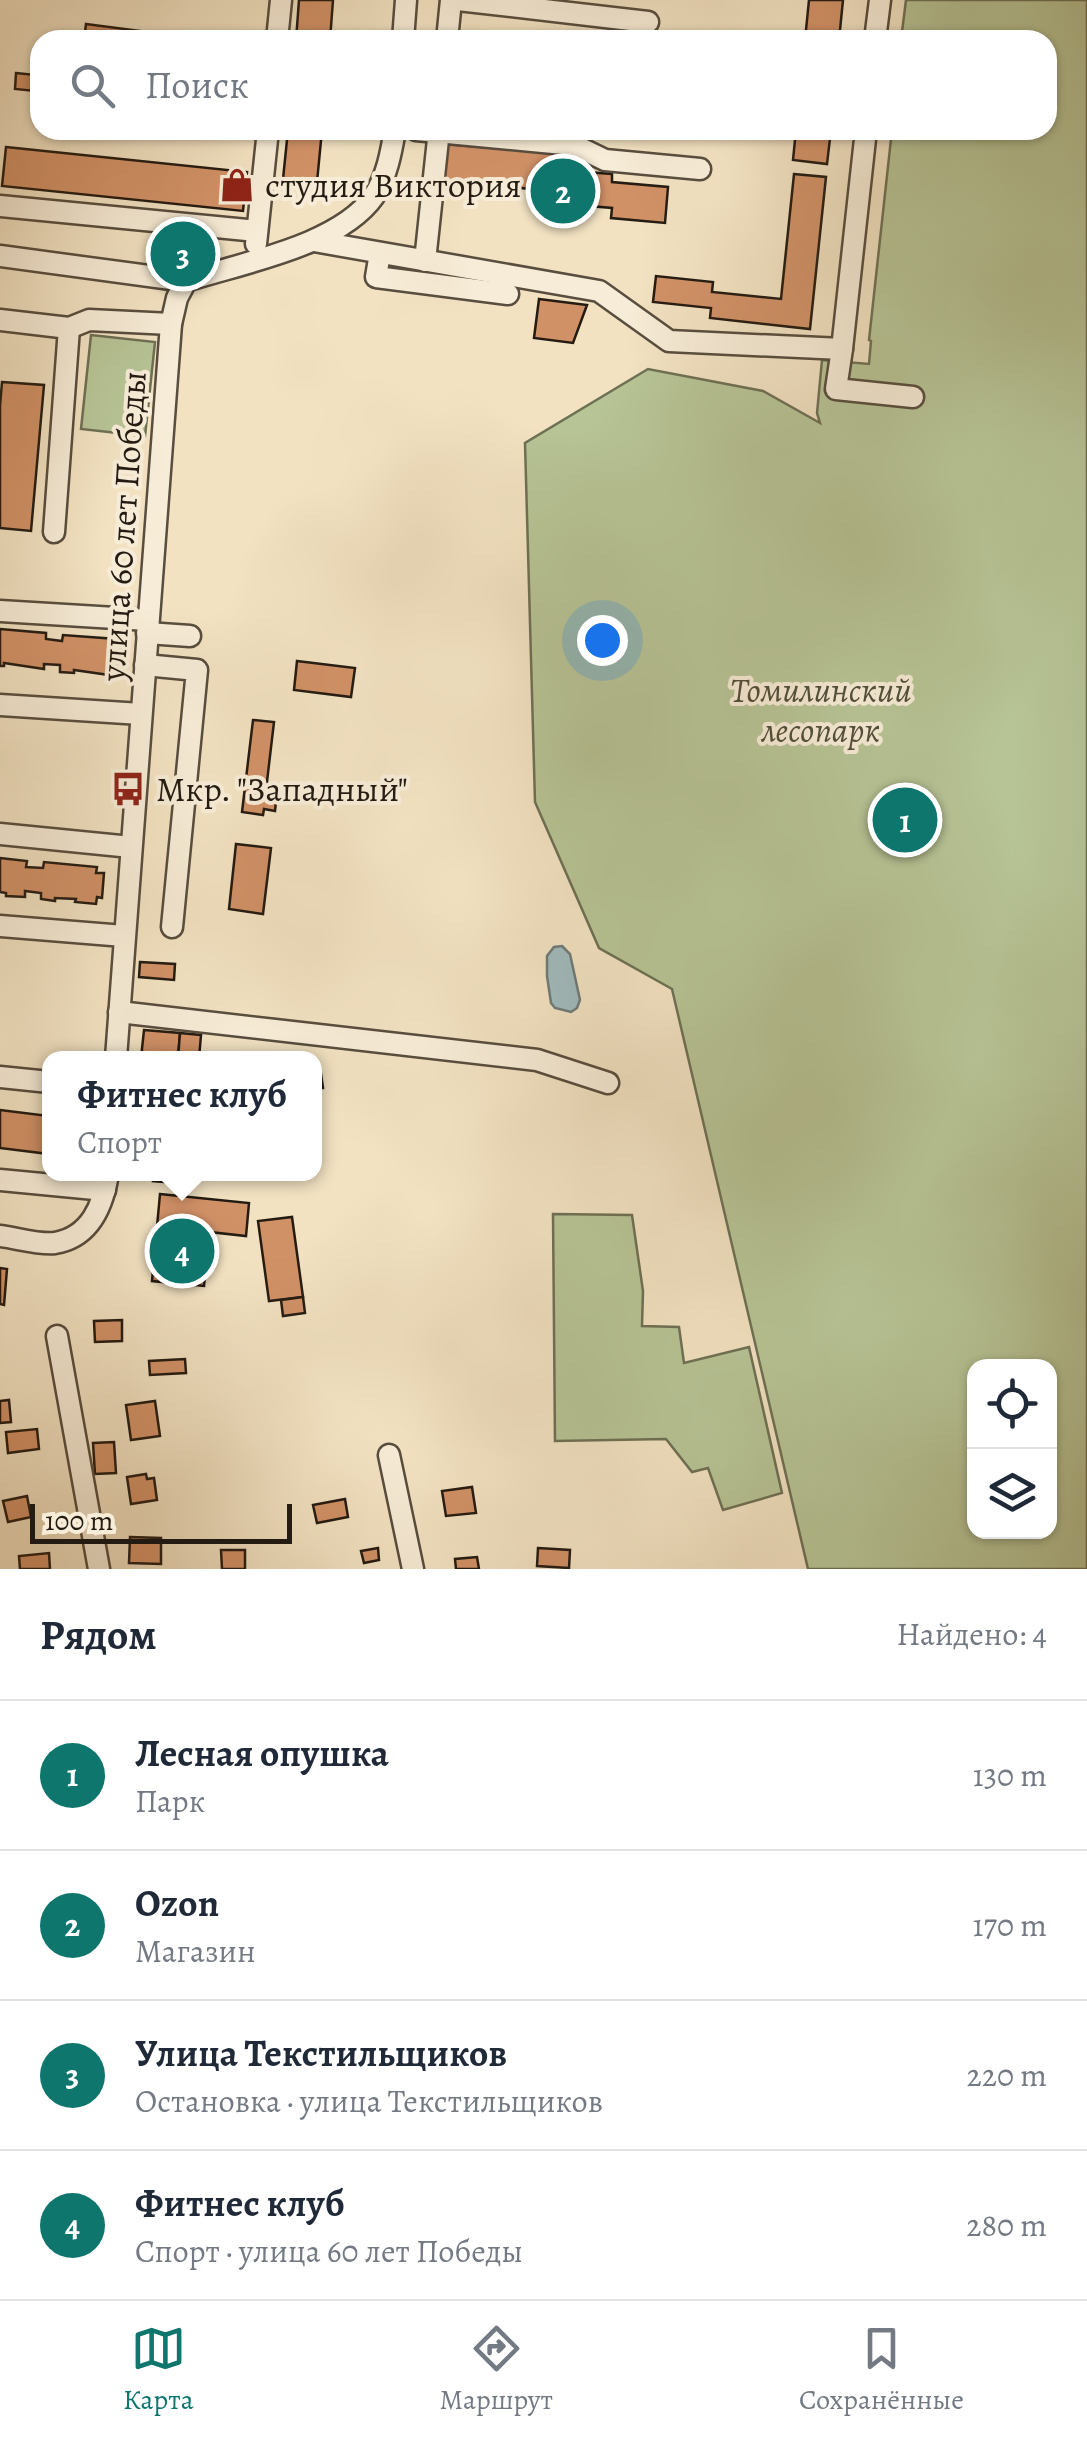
<!DOCTYPE html>
<html lang="ru">
<meta charset="utf-8">
<style>
:root{--surface:#fff;--page:#f2f2f3;--text:#1f2937;--muted:#747a83;--line:#e0e1e3;--accent:#0f766e}
body{margin:0;font-family:Alegreya,serif;background:var(--page);color:var(--text)}
.controls{position:absolute;right:30px;bottom:30px;display:grid;overflow:hidden;border-radius:20px;box-shadow:0 2px 8px #0004}
.controls button{width:90px;height:90px;display:grid;place-items:center;padding:0;border:0;border-bottom:2px solid var(--line);background:var(--surface);color:var(--text);font:50px sans-serif}
.scale{position:absolute;left:30px;bottom:25px;width:262px;box-sizing:border-box;padding-left:10px;border:5px solid #241b12;border-top:0;font-size:28px;line-height:35px;white-space:nowrap;color:#241b12;-webkit-text-stroke:8px #f7ecd7;paint-order:stroke}
.you{position:absolute;left:602px;top:640px;width:35px;height:35px;margin:-25px;border:8px solid #fff;border-radius:50%;background:#1a73e8;box-shadow:0 0 0 15px #1a73e833}
.badge{display:grid;place-items:center;width:65px;height:65px;border-radius:50%;background:var(--accent);color:#fff;font-size:32px;font-weight:700}
.pin{position:absolute;translate:-50% -50%;border:5px solid #fff;box-shadow:0 2px 10px #0006}
.popup{position:absolute;left:42px;top:1051px;width:280px;height:130px;box-sizing:border-box;display:grid;place-content:center;border-radius:20px;background:var(--surface);filter:drop-shadow(0 2px 8px #0005);font-size:32px;white-space:nowrap;color:var(--muted)}
.popup b{font-size:38px;color:var(--text)}
.popup::after{content:'';position:absolute;left:50%;top:100%;margin-left:-20px;border:20px solid transparent;border-top-color:var(--surface)}
.list{margin:0;padding:0;list-style:none}
h2{display:flex;justify-content:space-between;align-items:center;height:130px;margin:0;padding:0 40px;font-size:42px}
h2 small{font-size:32px;font-weight:400;color:var(--muted)}
.list li{display:grid;grid-template-columns:65px 1fr auto;gap:30px;align-items:center;box-sizing:border-box;height:150px;padding:0 40px;border-top:2px solid var(--line)}
.list b{display:block;font-size:38px;white-space:nowrap}
.list p{margin:0;font-size:32px;white-space:nowrap;color:var(--muted)}
.list em{font-size:32px;font-style:normal;color:var(--muted)}
.icon{flex:none;width:55px;height:55px;fill:none;stroke:currentColor;stroke-width:2;stroke-linecap:round;stroke-linejoin:round}
.map{position:relative;flex:none;width:1087px;height:1569px;overflow:hidden}
.search{position:absolute;background:var(--surface);box-shadow:0 2px 8px #0004;left:30px;right:30px;top:30px;height:110px;display:flex;align-items:center;gap:25px;box-sizing:border-box;padding:0 35px;border-radius:30px;color:var(--muted);font-size:38px}
.sheet{height:730px;background:var(--surface)}
nav{display:flex;justify-content:space-around;align-items:center;box-sizing:border-box;height:140px;border-top:2px solid var(--line);background:var(--surface);font-size:28px;color:var(--muted)}
nav a{display:grid;justify-items:center;gap:5px}
nav .on{color:var(--accent)}
.map>svg:first-child{display:block}
.green{fill:#b7c496;stroke:#6e7054;stroke-width:2.5;fill-rule:evenodd}
.water{fill:#a0bbbe;stroke:#6e7b79;stroke-width:2.5}
.building{fill:#d19167;stroke:#241b12;stroke-width:2.5}
.lines{fill:none;stroke-linecap:round;stroke-linejoin:round}
.minor-casing{stroke:#584d3e;stroke-width:25}
.minor{stroke:#f7ecd7;stroke-width:20}
.labels{text-anchor:middle;stroke-width:8;stroke-linejoin:round;paint-order:stroke}
.poi-label{font-size:35px;fill:#241b12;stroke:#f7ecd7;text-anchor:start}
.street-label{font-size:35px;fill:#241b12;stroke:#f7ecd7}
.park-label{font-size:35px;font-style:italic;fill:#504e3a;stroke:#f7ecd7}
</style>
<div class="map">
<svg width="1087" height="1569" viewBox="0 0 1087 1569">
<rect width="100%" height="100%" fill="#f2e2c2"/>
<filter id="stains"><feTurbulence type="fractalNoise" baseFrequency=".002" numOctaves="4"/><feColorMatrix values="0 0 0 0 .2 0 0 0 0 .09 0 0 0 0 .02 0 0 0 .5 -.17"/></filter>
<radialGradient id="worn" r=".72"><stop offset=".6" stop-color="#630" stop-opacity="0"/><stop offset="1" stop-color="#630" stop-opacity=".3"/></radialGradient>
<g class="green">
<path d="M906,0H1087V1569H808L672,989L599,948L535,802L525,443L648,369L763,391L820,423L817,413L822,360L869,364L871,341L869,340L892,130H1047V40H901ZM974,1366H1050V1532H974Z"/>
<polygon points="91,335 155,342 145,436 81,429"/>
<polygon points="553,1214 632,1215 643,1291 642,1326 679,1327 684,1363 749,1347 782,1493 723,1510 708,1468 692,1472 666,1439 555,1441"/>
</g>
<polygon class="water" points="562,946 570,954 580,1000 577,1008 571,1012 555,1008 551,1003 547,976 547,956 554,947"/>
<g class="building">
<polygon points="299,0 333,0 330,40 296,40"/>
<polygon points="809,0 843,0 839,40 805,40"/>
<polygon points="86,24 148,32 147,40 84,40"/>
<polygon points="16,73 36,75 35,91 15,89"/>
<polygon points="288,130 322,130 317,182 283,179"/>
<polygon points="796,130 831,130 827,164 793,160"/>
<polygon points="445,144 563,154 562,170 612,174 612,182 668,187 665,223 611,218 612,208 553,203 554,191 441,181"/>
<polygon points="6,147 247,172 243,211 2,186"/>
<polygon points="794,174 826,177 810,329 710,318 711,308 653,302 656,276 713,282 712,292 781,299"/>
<polygon points="539,299 587,305 573,343 534,338"/>
<polygon points="2,382 44,385 31,531 0,528 0,406"/>
<polygon points="0,629 46,633 46,639 62,641 63,635 116,639 115,645 123,645 121,670 116,669 116,676 74,670 74,673 60,672 60,665 44,664 44,669 4,663 4,666 0,666"/>
<polygon points="297,661 355,668 351,697 294,690"/>
<polygon points="253,720 274,722 266,790 277,792 275,811 264,809 263,815 242,812"/>
<polygon points="236,844 271,848 263,914 229,909"/>
<polygon points="0,858 27,861 26,867 43,868 44,862 97,867 96,873 104,873 102,898 97,897 96,904 75,902 76,899 55,898 55,901 41,899 41,893 25,891 25,897 6,896 6,893 0,892"/>
<polygon points="140,962 175,964 174,980 139,977"/>
<polygon points="144,1030 180,1033 178,1058 141,1058"/>
<polygon points="180,1033 201,1035 199,1058 178,1058"/>
<polygon points="321,1074 323,1088 314,1089 314,1075"/>
<polygon points="0,1110 49,1116 49,1154 0,1148"/>
<polygon points="154,1174 188,1174 187,1184 153,1181"/>
<polygon points="160,1194 249,1203 246,1236 209,1232 204,1286 152,1281"/>
<polygon points="292,1217 303,1297 269,1301 258,1221"/>
<polygon points="0,1268 7,1269 4,1305 0,1304"/>
<polygon points="303,1297 305,1313 283,1316 281,1300"/>
<polygon points="122,1320 122,1341 95,1342 94,1321"/>
<polygon points="185,1359 186,1373 150,1375 149,1361"/>
<polygon points="9,1400 11,1422 0,1423 0,1401"/>
<polygon points="155,1401 160,1436 131,1440 126,1405"/>
<polygon points="37,1429 39,1449 8,1453 6,1432"/>
<polygon points="114,1442 116,1473 95,1474 93,1443"/>
<polygon points="146,1474 147,1479 154,1478 157,1500 131,1504 127,1477"/>
<polygon points="472,1487 476,1513 446,1516 442,1491"/>
<polygon points="27,1496 31,1517 8,1522 3,1501"/>
<polygon points="345,1499 348,1517 317,1523 313,1505"/>
<polygon points="130,1537 161,1538 161,1564 129,1563"/>
<polygon points="378,1548 379,1560 364,1563 361,1551"/>
<polygon points="538,1548 570,1550 569,1568 537,1566"/>
<polygon points="221,1550 245,1550 245,1569 222,1569"/>
<polygon points="49,1553 50,1569 20,1569 19,1556"/>
<polygon points="477,1557 479,1569 456,1569 455,1559"/>
</g>
<g class="lines">
<g class="minor-casing">
<g id="minor">
<polyline points="458,0 648,22"/>
<polyline points="277,40 281,0"/>
<polyline points="403,40 406,0"/>
<polyline points="447,40 451,0"/>
<polyline points="875,40 880,0"/>
<polyline points="416,130 574,145 605,160 700,169"/>
<polyline points="0,206 257,231"/>
<polyline points="314,241 599,291 669,341 842,349 866,130"/>
<polyline points="256,244 268,130"/>
<polyline points="380,253 376,277 508,294"/>
<polyline points="0,256 186,281"/>
<polyline points="425,261 439,130"/>
<polyline points="0,320 69,328 89,320 171,324"/>
<polyline points="842,349 836,389 913,397"/>
<polyline points="54,532 69,328"/>
<polyline points="0,611 148,620"/>
<polyline points="147,633 190,636"/>
<polyline points="145,665 197,670 172,927"/>
<polyline points="0,705 141,714"/>
<polyline points="0,834 131,847"/>
<polyline points="0,926 124,936"/>
<polyline points="119,1012 537,1060 608,1083"/>
<path d="M116,1058L171,324L177,298L186,281C241,263 339,246 374,196C387,176 391,153 395,130"/>
<polyline points="0,1077 49,1082"/>
<polyline points="0,1180 105,1190"/>
<path d="M0,1236C17,1238 39,1245 55,1243C91,1237 103,1205 108,1174"/>
<polyline points="57,1336 99,1569"/>
<polyline points="389,1455 413,1569"/>
</g>
</g>
<use href="#minor" class="minor"/>
</g>
<defs>
<g id="shop-bare" transform="scale(2.7)"><path d="M-5-2.5h2.3a2.7 3.5 0 0 1 5.4 0H5L5.5 6h-11ZM-1.5-2.5h3a1.5 2.3 0 0 0-3 0Z" fill="#8f2418" stroke="#f7ecd7" stroke-width="2.5" paint-order="stroke"/></g>
<g id="bus-bare" transform="scale(2.7)"><path d="M-5-6H5V4H4V6H2V4H-2V6H-4V4H-5ZM-3.5-4V0h7V-4ZM-3.5 1.2v1.5H-2V1.2ZM2 1.2v1.5H3.5V1.2Z" fill="#8f2418" stroke="#f7ecd7" stroke-width="2.5" paint-order="stroke"/></g>
</defs>
<g fill-rule="evenodd">
<use href="#shop-bare" x="237" y="185"/>
<use href="#bus-bare" x="128" y="789"/>
</g>
<g class="labels">
<g class="poi-label">
<text x="265" y="197">студия Виктория</text>
<text x="156" y="801">Мкр. "Западный"</text>
</g>
<g class="street-label">
<text transform="translate(123 526) rotate(-86)" y="12">улица 60 лет Победы</text>
</g>
<g class="park-label">
<text x="821" y="702">Томилинский<tspan x="821" dy="40">лесопарк</tspan></text>
</g>
</g>
<rect width="100%" height="100%" filter="url(#stains)"/>
<rect width="100%" height="100%" fill="url(#worn)"/>
</svg>
<div class="controls">
<button><svg class="icon" aria-label="locate" viewBox="0 0 24 24"><circle cx="12" cy="12" r="6"/><path d="M12 2v4M12 18v4M2 12h4M18 12h4"/></svg></button>
<button><svg class="icon" aria-label="layers" viewBox="0 0 24 24"><path d="M12 4l9 5-9 5-9-5zM3 14l9 5 9-5"/></svg></button>
</div>
<div class="scale">100 m</div>
<div class="you"></div>
<div class="pin badge" style="left:905px;top:820px">1</div>
<div class="pin badge" style="left:563px;top:191px">2</div>
<div class="pin badge" style="left:183px;top:254px">3</div>
<div class="pin badge" style="left:182px;top:1251px">4</div>
<div class="popup"><b>Фитнес клуб</b>Спорт</div>
<div class="search"><svg class="icon" aria-label="search" viewBox="0 0 24 24"><circle cx="10" cy="10" r="6"/><path d="M15 15l6 6"/></svg>Поиск</div>
</div>
<section class="sheet">
<h2>Рядом<small>Найдено: 4</small></h2>
<ul class="list">
<li><span class="badge">1</span><div><b>Лесная опушка</b><p>Парк</p></div><em>130 m</em></li>
<li><span class="badge">2</span><div><b>Ozon</b><p>Магазин</p></div><em>170 m</em></li>
<li><span class="badge">3</span><div><b>Улица Текстильщиков</b><p>Остановка · улица Текстильщиков</p></div><em>220 m</em></li>
<li><span class="badge">4</span><div><b>Фитнес клуб</b><p>Спорт · улица 60 лет Победы</p></div><em>280 m</em></li>
</ul>
</section>
<nav>
<a class="on"><svg class="icon" aria-label="map" viewBox="0 0 24 24"><path d="M3 6l6-2 6 2 6-2v14l-6 2-6-2-6 2zM9 4v14M15 6v14"/></svg>Карта</a>
<a><svg class="icon" aria-label="directions" viewBox="0 0 24 24"><path d="M12 3l9 9-9 9-9-9zM9 14v-3h6M13 9l2 2-2 2"/></svg>Маршрут</a>
<a><svg class="icon" aria-label="saved" viewBox="0 0 24 24"><path d="M7 4h10v16l-5-4-5 4z"/></svg>Сохранённые</a>
</nav>
